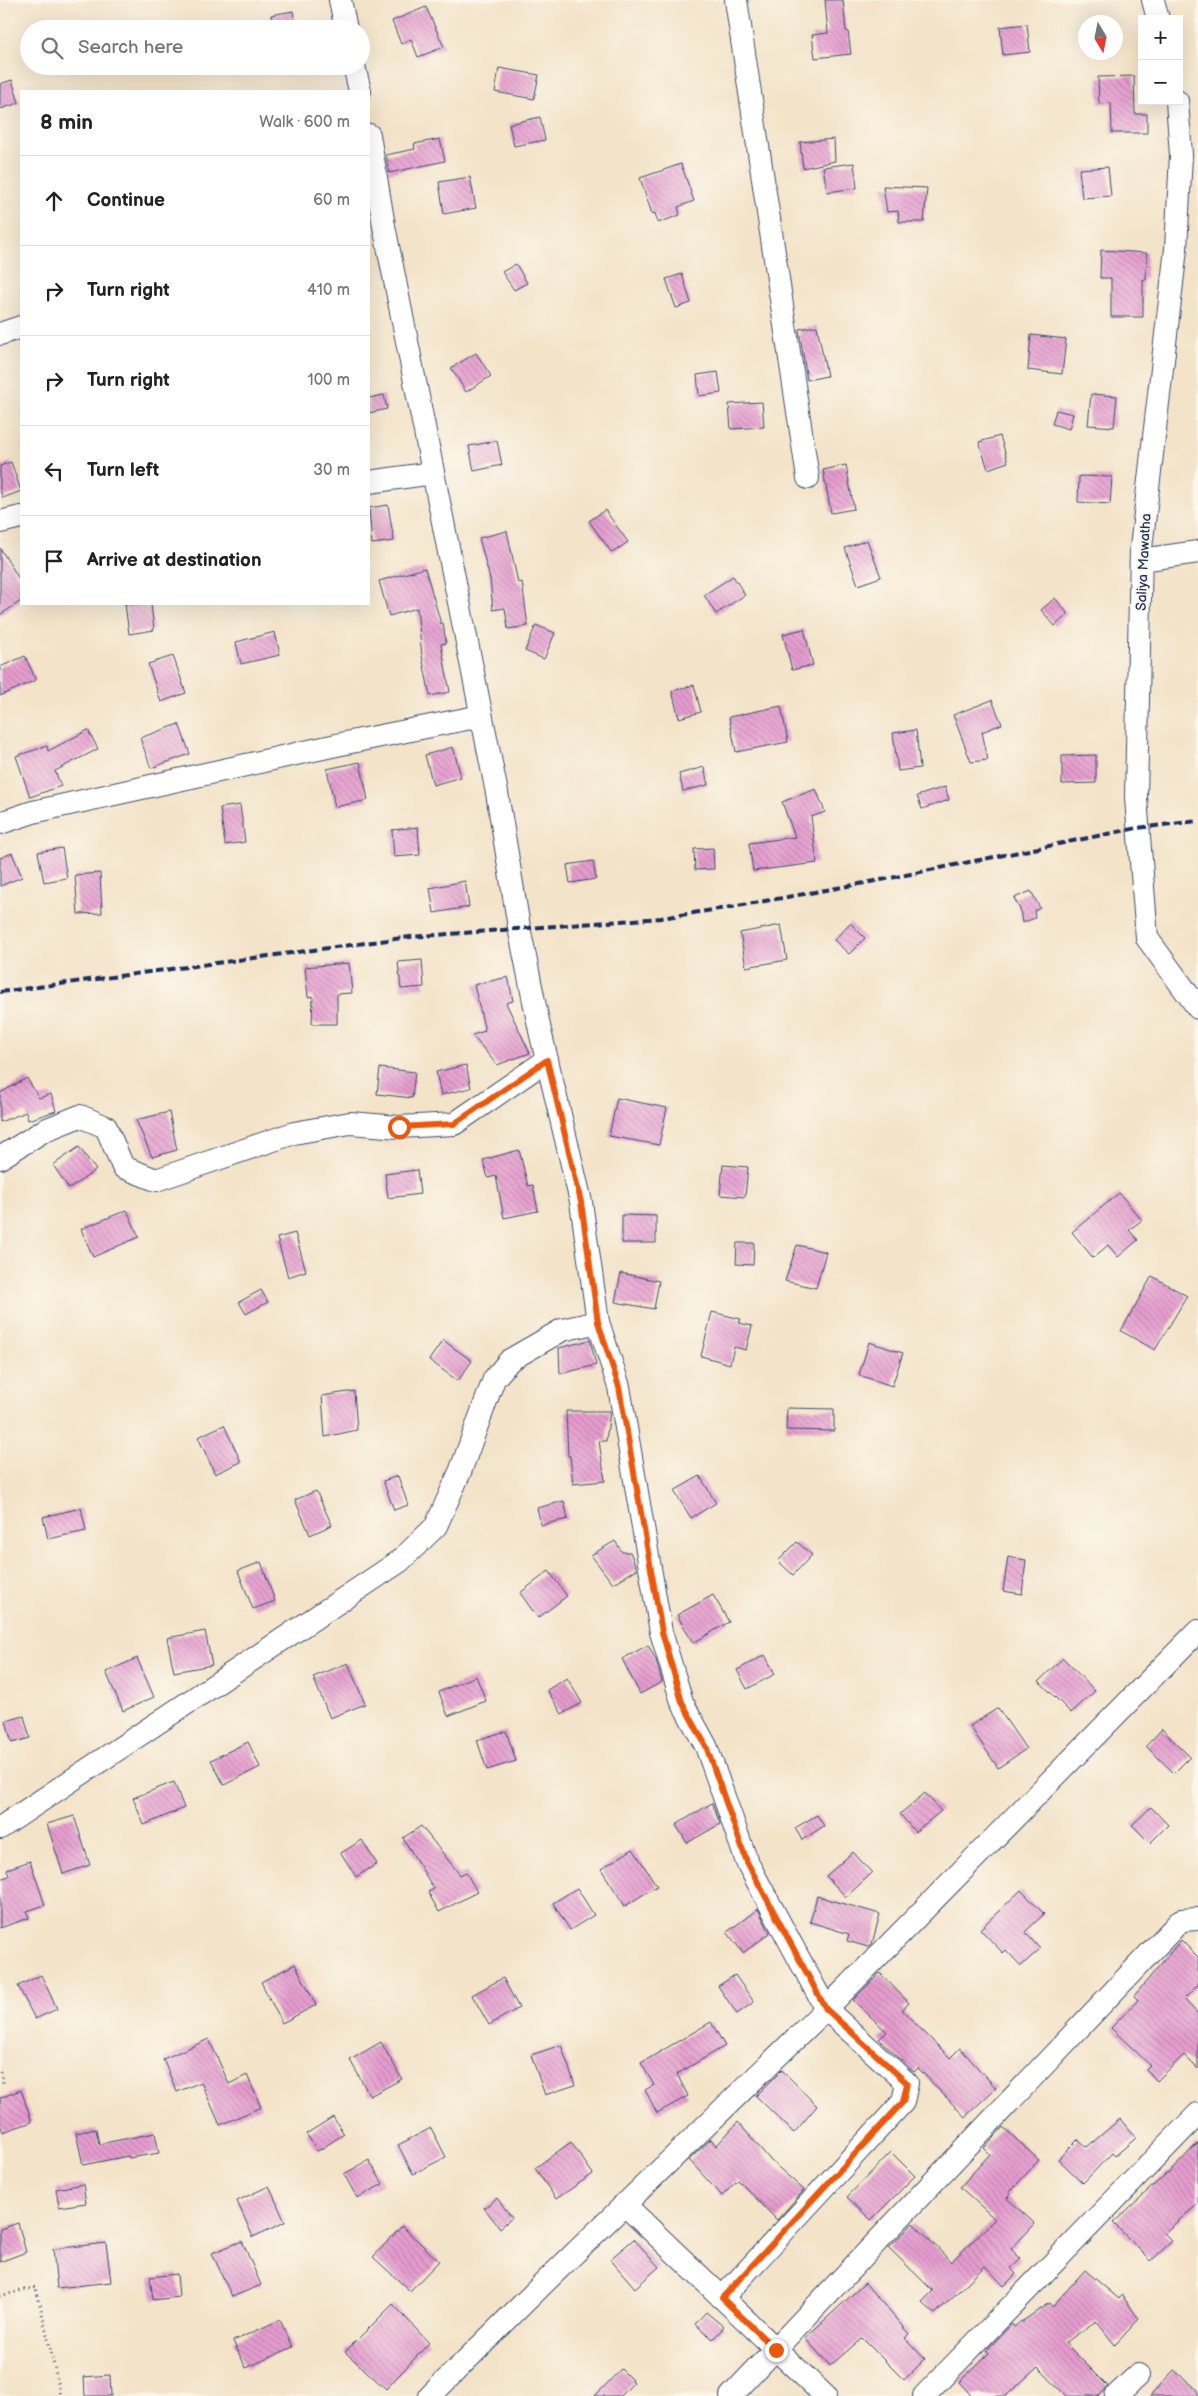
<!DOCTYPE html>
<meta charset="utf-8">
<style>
:root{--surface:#fff;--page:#f2f2f2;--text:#222;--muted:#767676;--line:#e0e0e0}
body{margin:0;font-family:"Balsamiq Sans",sans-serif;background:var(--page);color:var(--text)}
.controls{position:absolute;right:15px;top:15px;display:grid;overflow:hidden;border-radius:0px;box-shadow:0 5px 20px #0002}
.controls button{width:45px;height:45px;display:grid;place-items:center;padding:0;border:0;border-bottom:1px solid var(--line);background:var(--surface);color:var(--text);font:25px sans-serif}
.compass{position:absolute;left:1078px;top:15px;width:45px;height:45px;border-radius:50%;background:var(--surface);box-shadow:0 5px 20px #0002;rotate:170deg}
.stop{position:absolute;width:15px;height:15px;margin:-11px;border:4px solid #ea580c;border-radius:50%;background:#fff}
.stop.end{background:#ea580c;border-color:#fff;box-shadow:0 1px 5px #0008}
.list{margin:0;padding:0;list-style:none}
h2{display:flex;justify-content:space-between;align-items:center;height:65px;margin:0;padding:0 20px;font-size:21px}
h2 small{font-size:16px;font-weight:400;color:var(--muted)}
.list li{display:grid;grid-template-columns:32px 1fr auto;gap:15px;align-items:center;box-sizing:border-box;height:90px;padding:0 20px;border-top:1px solid var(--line)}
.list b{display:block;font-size:19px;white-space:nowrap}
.list em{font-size:16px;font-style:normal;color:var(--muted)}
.icon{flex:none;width:28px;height:28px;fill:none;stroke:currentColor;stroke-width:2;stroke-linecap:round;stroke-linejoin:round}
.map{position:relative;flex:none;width:1198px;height:2396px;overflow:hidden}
.search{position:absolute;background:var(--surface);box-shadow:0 5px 20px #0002;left:20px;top:20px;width:350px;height:55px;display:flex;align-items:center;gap:12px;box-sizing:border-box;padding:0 18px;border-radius:28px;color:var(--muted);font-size:19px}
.panel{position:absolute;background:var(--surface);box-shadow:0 5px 20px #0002;left:20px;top:90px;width:350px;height:515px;border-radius:0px}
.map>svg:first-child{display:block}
.building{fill:url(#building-back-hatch)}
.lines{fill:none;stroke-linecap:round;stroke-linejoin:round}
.minor-casing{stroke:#3b4a6e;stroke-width:24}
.path{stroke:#3b4a6e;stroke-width:3;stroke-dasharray:1 4;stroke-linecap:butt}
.minor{stroke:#fff;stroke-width:22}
.rail{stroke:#1b2f5e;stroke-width:4;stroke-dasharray:8 4;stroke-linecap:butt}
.route{stroke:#ea580c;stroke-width:6}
.labels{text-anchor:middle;stroke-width:4.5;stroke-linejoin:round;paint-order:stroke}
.street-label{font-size:14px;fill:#1b2f5e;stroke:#fbf7ec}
</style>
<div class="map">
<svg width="1198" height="2396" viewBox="0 0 1198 2396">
<defs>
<pattern id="building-back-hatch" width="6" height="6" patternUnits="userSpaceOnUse" patternTransform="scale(1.25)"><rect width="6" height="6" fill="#e69dcf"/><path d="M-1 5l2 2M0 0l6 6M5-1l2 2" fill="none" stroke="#ba80ab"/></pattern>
</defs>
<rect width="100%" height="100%" fill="#fbf7ec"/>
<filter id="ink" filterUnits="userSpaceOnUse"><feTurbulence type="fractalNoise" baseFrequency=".02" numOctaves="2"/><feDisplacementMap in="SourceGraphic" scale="10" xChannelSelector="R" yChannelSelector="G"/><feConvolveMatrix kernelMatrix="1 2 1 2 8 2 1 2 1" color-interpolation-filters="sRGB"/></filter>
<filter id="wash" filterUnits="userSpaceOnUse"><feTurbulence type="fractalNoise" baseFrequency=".0096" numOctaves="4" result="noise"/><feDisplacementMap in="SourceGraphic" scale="20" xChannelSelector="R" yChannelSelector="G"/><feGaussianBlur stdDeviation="1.12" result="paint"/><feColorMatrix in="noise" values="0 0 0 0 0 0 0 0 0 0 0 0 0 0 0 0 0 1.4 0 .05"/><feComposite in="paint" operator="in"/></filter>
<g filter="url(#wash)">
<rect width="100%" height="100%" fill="#f3e3c8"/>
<g id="blocks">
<g class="building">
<polygon points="825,0 843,0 846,31 848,31 851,54 815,58 812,35 828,33"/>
<polygon points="426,7 444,47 418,57 411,39 401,44 392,21"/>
<polygon points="293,11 296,29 273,29 271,15"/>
<polygon points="1027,24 1030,52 1003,55 1000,27"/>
<polygon points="499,68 539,75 534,99 495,92"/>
<polygon points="1134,76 1135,114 1147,114 1147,133 1112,133 1111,103 1099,104 1098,77"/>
<polygon points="12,80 19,103 0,109 0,84"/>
<polygon points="540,117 545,140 514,146 509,124"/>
<polygon points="440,139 445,161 389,173 386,155 415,149 414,144"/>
<polygon points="834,139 835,161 803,168 800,142"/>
<polygon points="854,163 857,188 827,192 823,167"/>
<polygon points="681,164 694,201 678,207 680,215 658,223 655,213 652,214 640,178"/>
<polygon points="1108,167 1111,196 1082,198 1079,169"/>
<polygon points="470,177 476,208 444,214 439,182"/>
<polygon points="883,186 927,188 924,222 899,222 898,211 887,212"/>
<polygon points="1101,250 1147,253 1146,280 1143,279 1143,317 1111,317 1111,278 1100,278"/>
<polygon points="516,264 527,283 514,290 502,272"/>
<polygon points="682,274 691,303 676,308 666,279"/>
<polygon points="817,326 827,376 807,380 799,329"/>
<polygon points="1031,335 1066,339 1062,374 1028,370"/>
<polygon points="476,353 491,376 466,392 451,368"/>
<polygon points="718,372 721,393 699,396 697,375"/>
<polygon points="1091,394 1117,396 1114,427 1088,425"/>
<polygon points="384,395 387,409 369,413 369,398"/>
<polygon points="762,402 764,427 731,429 729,404"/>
<polygon points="1056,410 1073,414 1069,429 1052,424"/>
<polygon points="1000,436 1008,462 988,469 979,442"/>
<polygon points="497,441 502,465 474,471 469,446"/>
<polygon points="11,462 21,491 3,498 0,490 0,466"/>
<polygon points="846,465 854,509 831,513 823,470"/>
<polygon points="1079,476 1112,477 1110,504 1078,502"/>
<polygon points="388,505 394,541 372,544 369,508"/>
<polygon points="605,510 628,542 612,553 589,521"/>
<polygon points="507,531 518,583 522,582 528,626 508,629 505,608 493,610 490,579 479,538"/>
<polygon points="867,540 881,577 858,585 845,548"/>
<polygon points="0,548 21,582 21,601 0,615"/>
<polygon points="425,568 441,624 443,623 446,643 441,644 450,692 430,696 422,656 417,608 389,616 379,581"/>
<polygon points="733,576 745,595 716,614 704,595"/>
<polygon points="1055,598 1068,614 1055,626 1041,610"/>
<polygon points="125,604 151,604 154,630 129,634"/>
<polygon points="536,625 555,633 544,659 525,651"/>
<polygon points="804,629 813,665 792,670 783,634"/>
<polygon points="275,632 280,655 241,664 236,642"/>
<polygon points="25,656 36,680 0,696 0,667"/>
<polygon points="173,656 186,693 161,702 148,664"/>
<polygon points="694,685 701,712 679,718 672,691"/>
<polygon points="992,700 1002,724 982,732 988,760 971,762 953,715"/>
<polygon points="781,706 788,742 736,752 729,717"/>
<polygon points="179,724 190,754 151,768 140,738"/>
<polygon points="88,730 98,749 55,771 61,786 30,797 16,756 47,746 48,751"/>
<polygon points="916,730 920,768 898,771 893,733"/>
<polygon points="453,747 461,777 433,785 425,755"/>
<polygon points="1096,755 1096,783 1062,784 1062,756"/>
<polygon points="360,762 368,800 335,807 327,769"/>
<polygon points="704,767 708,785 683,791 679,774"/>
<polygon points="945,787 949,800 922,809 917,796"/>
<polygon points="816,789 825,812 811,817 817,863 753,871 749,843 795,837 782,802"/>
<polygon points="240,805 245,842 225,845 220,808"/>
<polygon points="418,827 420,855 394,857 392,830"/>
<polygon points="62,848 67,878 44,882 38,852"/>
<polygon points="713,848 714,869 695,870 694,849"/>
<polygon points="12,853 22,877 0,886 0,858"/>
<polygon points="593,861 596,879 570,883 567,865"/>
<polygon points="100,873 102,913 78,914 75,875"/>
<polygon points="465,881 469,907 434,913 430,888"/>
<polygon points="1031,891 1040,908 1034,911 1035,918 1022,923 1020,909 1014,898"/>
<polygon points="850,923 865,938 849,954 834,940"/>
<polygon points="781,925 787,960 746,967 740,933"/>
<polygon points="422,960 424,987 401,989 398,962"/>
<polygon points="349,963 352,993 337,994 337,1024 312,1024 313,996 308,997 305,967"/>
<polygon points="508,977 513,1001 506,1003 530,1053 497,1065 472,1035 485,1031 474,985"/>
<polygon points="466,1065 471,1088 441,1095 436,1072"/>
<polygon points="380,1068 415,1072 412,1098 377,1094"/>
<polygon points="27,1078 39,1098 51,1094 56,1111 28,1120 26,1112 0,1122 0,1093"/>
<polygon points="617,1098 667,1108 659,1145 609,1136"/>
<polygon points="169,1112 177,1150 152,1157 136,1120"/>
<polygon points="79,1147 96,1170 69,1189 53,1165"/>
<polygon points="519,1150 528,1186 533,1185 538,1211 504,1218 496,1176 488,1178 483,1160"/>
<polygon points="723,1165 748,1167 745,1197 720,1195"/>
<polygon points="417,1170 420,1194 388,1198 385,1174"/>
<polygon points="1119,1193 1142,1220 1129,1230 1138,1240 1118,1257 1108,1245 1093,1258 1072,1232"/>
<polygon points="127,1210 139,1237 93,1257 81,1229"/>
<polygon points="622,1215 656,1216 656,1243 622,1243"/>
<polygon points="295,1233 306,1271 288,1277 277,1238"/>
<polygon points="737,1243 754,1243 753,1265 736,1264"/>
<polygon points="797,1245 826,1252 816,1288 785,1281"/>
<polygon points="621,1273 659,1281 654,1309 615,1302"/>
<polygon points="1152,1276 1187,1296 1155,1350 1121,1331"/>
<polygon points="261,1290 268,1302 246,1314 239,1302"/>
<polygon points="712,1312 741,1319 739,1323 752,1326 746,1350 734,1347 730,1364 701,1356"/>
<polygon points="443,1340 472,1361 458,1381 429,1360"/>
<polygon points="590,1340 596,1365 560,1374 559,1348"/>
<polygon points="869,1342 903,1353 892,1386 859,1375"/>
<polygon points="354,1391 357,1430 325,1437 322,1396"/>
<polygon points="787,1408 834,1409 834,1431 786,1430"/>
<polygon points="566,1411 610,1411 606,1441 599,1441 605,1481 573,1484 570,1456 568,1456"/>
<polygon points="224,1425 241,1462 215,1474 198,1437"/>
<polygon points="398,1476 408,1505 394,1510 383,1481"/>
<polygon points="700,1476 716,1503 691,1518 674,1491"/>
<polygon points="316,1491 332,1525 310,1535 295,1500"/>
<polygon points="564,1501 568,1519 541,1525 537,1508"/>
<polygon points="81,1508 86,1531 48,1539 43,1517"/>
<polygon points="615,1541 622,1552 630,1552 637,1569 613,1584 591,1555"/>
<polygon points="797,1542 812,1555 793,1575 778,1561"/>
<polygon points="1008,1557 1026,1560 1022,1594 1003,1591"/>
<polygon points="261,1562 275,1601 253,1609 238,1571"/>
<polygon points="549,1571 567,1596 538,1618 520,1593"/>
<polygon points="713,1595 729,1622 693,1643 677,1615"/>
<polygon points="205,1631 212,1665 174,1672 167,1638"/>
<polygon points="648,1645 656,1660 662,1682 640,1694 622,1659"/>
<polygon points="765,1655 775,1674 747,1689 737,1670"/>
<polygon points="137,1658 154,1697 123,1711 106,1672"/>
<polygon points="1063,1658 1095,1691 1071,1713 1039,1681"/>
<polygon points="348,1663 365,1704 330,1718 313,1677"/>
<polygon points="476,1676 486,1701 448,1716 439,1692"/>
<polygon points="567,1678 582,1703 562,1714 547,1690"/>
<polygon points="998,1708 1026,1749 998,1768 970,1726"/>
<polygon points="24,1716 30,1738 12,1743 6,1721"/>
<polygon points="1162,1729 1190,1757 1174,1773 1146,1746"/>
<polygon points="506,1731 516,1761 487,1770 477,1740"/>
<polygon points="248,1742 260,1767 224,1785 211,1760"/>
<polygon points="174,1782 184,1808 144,1825 133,1798"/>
<polygon points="925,1793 941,1811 915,1832 900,1814"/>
<polygon points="712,1803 720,1824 687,1843 676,1825"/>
<polygon points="1151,1807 1168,1825 1150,1843 1132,1825"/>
<polygon points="817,1815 824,1826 802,1840 795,1828"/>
<polygon points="74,1816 90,1865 63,1874 47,1824"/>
<polygon points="421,1826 460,1875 466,1872 477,1892 439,1912 428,1892 434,1889 403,1838"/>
<polygon points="362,1840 377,1864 356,1877 341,1853"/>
<polygon points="633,1849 657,1886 625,1906 601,1869"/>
<polygon points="853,1852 872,1873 846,1897 826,1876"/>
<polygon points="30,1861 45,1905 27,1911 29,1918 0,1928 0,1879 9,1876 7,1869"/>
<polygon points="577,1888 594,1915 570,1930 553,1903"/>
<polygon points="1021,1890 1044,1914 1025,1932 1040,1949 1021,1966 1006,1950 1003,1953 980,1929"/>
<polygon points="817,1896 880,1914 872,1944 868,1947 847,1941 849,1934 810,1922"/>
<polygon points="758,1909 770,1933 743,1953 727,1932"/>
<polygon points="1181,1940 1198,1957 1198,1985 1184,1999 1198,2014 1198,2069 1184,2055 1157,2081 1146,2069 1150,2065 1111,2028 1138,2000 1134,1996"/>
<polygon points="295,1964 316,2005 282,2023 261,1982"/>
<polygon points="880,1973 909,2003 902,2010 950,2058 960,2048 996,2088 965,2117 918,2068 914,2072 879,2039 887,2032 853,2000"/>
<polygon points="41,1975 57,2009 35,2019 18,1986"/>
<polygon points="735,1975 754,2002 737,2014 718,1986"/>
<polygon points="503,1978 519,2008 489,2025 472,1995"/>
<polygon points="711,2022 725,2046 677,2074 688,2096 657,2113 645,2090 654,2085 641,2063"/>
<polygon points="209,2039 229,2084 247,2075 261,2107 220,2125 201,2082 177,2092 163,2059"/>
<polygon points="381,2042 402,2079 370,2096 350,2060"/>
<polygon points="561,2045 575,2085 545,2095 531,2055"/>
<polygon points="782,2070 817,2106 794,2133 756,2096"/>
<polygon points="21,2090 32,2122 3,2132 0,2124 0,2098"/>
<polygon points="333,2117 344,2134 318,2151 306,2134"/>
<polygon points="1120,2119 1136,2138 1115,2156 1112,2153 1083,2183 1058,2159 1078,2139 1087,2147"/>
<polygon points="738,2122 771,2161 804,2190 777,2220 738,2180 722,2196 689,2160 711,2139 716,2146"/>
<polygon points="1003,2127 1039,2160 1009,2193 1011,2194 1007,2198 1035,2224 1011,2249 1021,2259 1011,2268 1016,2274 1004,2286 985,2266 935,2314 922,2302 933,2291 889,2248 913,2223 951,2262 995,2219 960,2187 990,2154 984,2148"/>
<polygon points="431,2128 446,2157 413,2174 398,2145"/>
<polygon points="96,2129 99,2144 155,2133 159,2153 129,2158 128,2156 83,2165 76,2133"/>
<polygon points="571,2142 593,2174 556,2199 535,2168"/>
<polygon points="1198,2143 1198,2204 1164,2233 1172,2241 1151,2261 1113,2223 1167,2173 1168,2174"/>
<polygon points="891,2152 915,2176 871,2220 847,2197"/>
<polygon points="369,2160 383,2184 357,2198 344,2174"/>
<polygon points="83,2184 86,2203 59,2207 56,2189"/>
<polygon points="269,2186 285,2222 253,2237 237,2201"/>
<polygon points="497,2198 512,2218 500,2228 484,2208"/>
<polygon points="18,2223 26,2252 0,2262 0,2229"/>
<polygon points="402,2226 439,2261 410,2291 373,2257"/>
<polygon points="634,2239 659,2267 635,2288 610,2259"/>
<polygon points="242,2241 261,2285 232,2297 212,2253"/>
<polygon points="106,2243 111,2282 57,2288 53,2249"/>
<polygon points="1085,2270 1119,2299 1122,2295 1139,2319 1115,2345 1096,2321 1065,2343 1108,2386 1105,2390 1099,2396 1066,2396 1038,2367 1006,2396 972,2396 959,2382 989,2353 987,2350 1012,2324 1014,2327 1049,2303 1052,2307"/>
<polygon points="177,2274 179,2297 153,2300 150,2277"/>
<polygon points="865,2283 909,2334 905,2338 925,2359 904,2380 862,2338 830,2366 805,2338"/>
<polygon points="393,2304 429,2343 386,2389 345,2352"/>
<polygon points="706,2312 724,2327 713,2339 695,2324"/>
<polygon points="280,2320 293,2347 246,2368 233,2341"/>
<polygon points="621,2369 634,2382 621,2396 595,2396"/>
<polygon points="1174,2370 1198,2390 1198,2396 1150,2396"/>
<polygon points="110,2375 111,2396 85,2396 84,2377"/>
</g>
</g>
</g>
<g filter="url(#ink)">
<use href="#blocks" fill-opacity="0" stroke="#3b4a6e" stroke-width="1"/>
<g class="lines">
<g class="minor-casing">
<g id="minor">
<polyline points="340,0 346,29"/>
<polyline points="736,0 808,478"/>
<polyline points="1153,0 1158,19"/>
<polyline points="354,66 360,91"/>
<polyline points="1177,101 1181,155 1176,249 1141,548 1136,798 1147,938 1198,1008"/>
<polyline points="369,135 384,226 497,793 519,927 540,1031 581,1202 598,1322 619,1387 661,1632 682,1702 706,1746 747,1862 826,2009 907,2083 903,2102 722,2298"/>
<polyline points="0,334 21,327"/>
<polyline points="369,482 433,473"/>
<polyline points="0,522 21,517"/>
<polyline points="1141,560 1198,552"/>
<polyline points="0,823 33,812 341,744 481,716"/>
<polyline points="0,1158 45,1130 80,1116 106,1127 123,1167 156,1180 294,1133 350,1123 399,1127 454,1124 547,1060"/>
<polyline points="0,1828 400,1561 436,1526 460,1472 494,1379 510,1360 562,1330 598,1322"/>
<polyline points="624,2204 825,2396"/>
<polyline points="430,2396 545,2282 826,2009 1198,1631"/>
<polyline points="731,2396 1181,1920 1198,1919"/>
<polyline points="924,2396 1198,2114"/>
<polyline points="1116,2396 1138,2375"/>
</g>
</g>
<g class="path">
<polyline points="0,2072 4,2086"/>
<polyline points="0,2296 36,2287 61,2396"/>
</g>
<use href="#minor" class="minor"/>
<polyline class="rail" points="0,992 410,937 661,918 732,907 881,880 1137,828 1198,821"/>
</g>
</g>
<g class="lines" filter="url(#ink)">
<polyline class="route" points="399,1127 454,1124 547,1060 581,1202 598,1322 619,1387 662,1632 682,1702 706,1746 747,1862 826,2009 907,2083 903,2102 722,2298 776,2350"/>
</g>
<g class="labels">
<g class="street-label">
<text transform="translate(1143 562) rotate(-87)" y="5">Saliya Mawatha</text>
</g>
</g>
</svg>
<div class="controls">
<button>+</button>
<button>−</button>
</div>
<svg class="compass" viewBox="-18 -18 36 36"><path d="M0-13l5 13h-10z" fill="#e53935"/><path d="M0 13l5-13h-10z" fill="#767676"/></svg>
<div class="stop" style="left:399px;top:1127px"></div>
<div class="stop end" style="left:776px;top:2350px"></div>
<div class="search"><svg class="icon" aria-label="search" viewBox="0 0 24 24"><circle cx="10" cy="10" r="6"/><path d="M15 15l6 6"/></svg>Search here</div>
<section class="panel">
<h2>8 min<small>Walk · 600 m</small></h2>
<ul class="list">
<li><svg class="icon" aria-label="ahead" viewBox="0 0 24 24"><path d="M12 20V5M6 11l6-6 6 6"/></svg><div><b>Continue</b></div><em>60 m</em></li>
<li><svg class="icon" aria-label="right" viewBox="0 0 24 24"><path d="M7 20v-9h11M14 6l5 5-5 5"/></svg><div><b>Turn right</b></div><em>410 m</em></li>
<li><svg class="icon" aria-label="right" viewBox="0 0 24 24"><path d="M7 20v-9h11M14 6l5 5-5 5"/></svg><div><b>Turn right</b></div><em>100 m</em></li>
<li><svg class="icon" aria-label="left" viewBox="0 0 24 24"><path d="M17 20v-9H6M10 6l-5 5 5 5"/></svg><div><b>Turn left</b></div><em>30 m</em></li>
<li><svg class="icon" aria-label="arrive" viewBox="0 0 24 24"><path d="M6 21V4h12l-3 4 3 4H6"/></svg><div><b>Arrive at destination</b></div></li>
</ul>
</section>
</div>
